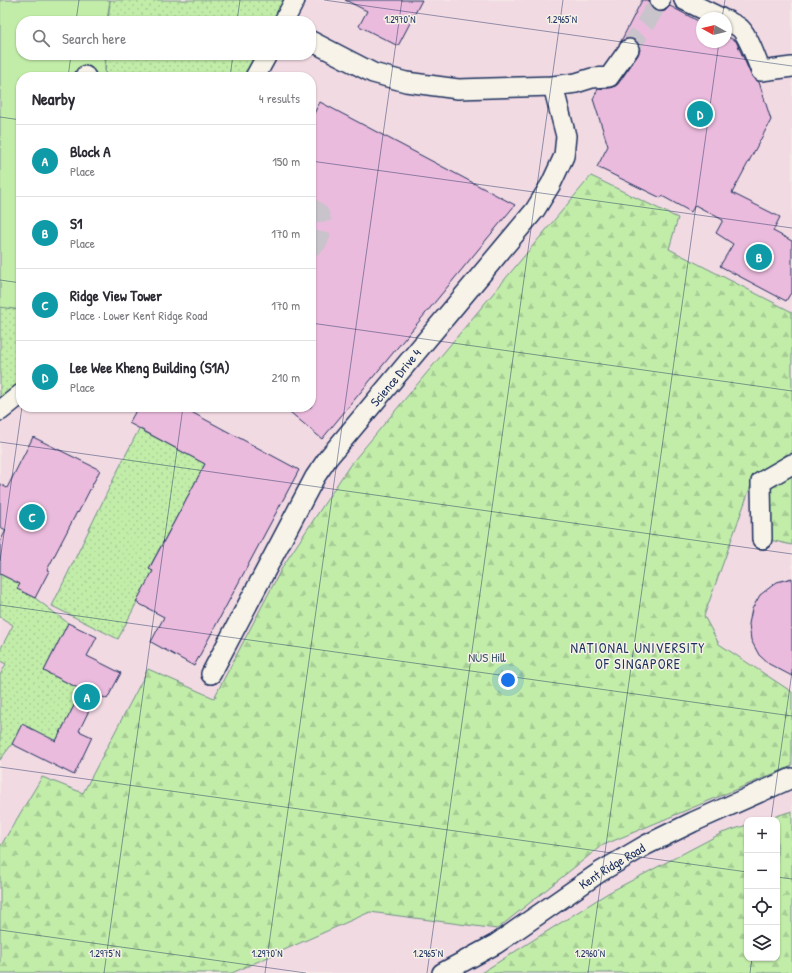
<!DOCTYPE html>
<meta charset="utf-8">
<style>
:root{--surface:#fff;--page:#f7f7f7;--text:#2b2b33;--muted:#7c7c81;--line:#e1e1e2;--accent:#c8321e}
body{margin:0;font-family:"Patrick Hand",sans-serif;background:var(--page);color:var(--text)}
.controls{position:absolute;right:12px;bottom:12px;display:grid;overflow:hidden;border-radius:8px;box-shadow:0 1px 3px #0004}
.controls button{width:36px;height:36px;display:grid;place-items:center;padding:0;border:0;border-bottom:1px solid var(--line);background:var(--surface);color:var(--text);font:20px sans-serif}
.compass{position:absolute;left:696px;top:12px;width:36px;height:36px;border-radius:50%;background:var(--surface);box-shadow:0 1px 3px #0004;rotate:278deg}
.you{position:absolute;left:508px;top:680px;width:14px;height:14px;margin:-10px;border:3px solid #fff;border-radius:50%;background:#1a73e8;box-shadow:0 0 0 6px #1a73e833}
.badge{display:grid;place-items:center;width:26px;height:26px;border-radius:50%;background:var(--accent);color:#fff;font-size:13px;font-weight:700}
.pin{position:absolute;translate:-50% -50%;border:2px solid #fff;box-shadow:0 1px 4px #0006}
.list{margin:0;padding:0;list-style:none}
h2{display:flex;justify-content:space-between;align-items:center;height:52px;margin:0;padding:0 16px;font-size:17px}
h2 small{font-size:13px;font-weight:400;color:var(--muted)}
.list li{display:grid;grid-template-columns:26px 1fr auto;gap:12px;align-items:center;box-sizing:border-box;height:72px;padding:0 16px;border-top:1px solid var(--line)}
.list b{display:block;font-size:15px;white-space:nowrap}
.list p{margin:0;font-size:13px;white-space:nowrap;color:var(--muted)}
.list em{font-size:13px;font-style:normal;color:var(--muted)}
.icon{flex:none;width:22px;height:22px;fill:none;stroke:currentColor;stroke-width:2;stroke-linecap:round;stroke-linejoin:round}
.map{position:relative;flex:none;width:792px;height:973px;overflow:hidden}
.search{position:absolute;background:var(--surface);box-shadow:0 1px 3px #0004;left:16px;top:16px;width:300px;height:44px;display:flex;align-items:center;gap:10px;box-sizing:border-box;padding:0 14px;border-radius:16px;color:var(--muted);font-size:15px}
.panel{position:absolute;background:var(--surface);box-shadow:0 1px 3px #0004;left:16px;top:72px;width:300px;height:340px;border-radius:16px}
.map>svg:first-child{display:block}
.built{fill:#f2dae3;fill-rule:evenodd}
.grass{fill:url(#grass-dots);stroke:#6e8e84}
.forest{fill:url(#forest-firs);stroke:#6e8e84}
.pitch{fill:#c2eda9;stroke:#6e8e84}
.building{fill:#ebbbdd;stroke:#1b2f5e}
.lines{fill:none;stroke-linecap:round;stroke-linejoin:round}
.minor-tunnel{stroke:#c9c3cb;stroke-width:19;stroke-dasharray:19 10;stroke-linecap:butt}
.minor-casing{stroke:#1b2f5e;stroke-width:22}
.minor{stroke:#f7f3e8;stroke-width:19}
.ticks{fill:none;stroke:#1b2f5e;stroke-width:1;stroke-opacity:0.45}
.labels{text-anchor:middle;stroke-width:3;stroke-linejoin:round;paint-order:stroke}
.street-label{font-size:13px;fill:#1b2f5e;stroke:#f7f3e8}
.park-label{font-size:13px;fill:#3c556d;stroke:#f7f3e8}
.neighbourhood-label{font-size:14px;letter-spacing:1px;fill:#1b2f5e;stroke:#f7f3e8}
.ticks-label{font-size:10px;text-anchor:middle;fill:#1b2f5e;stroke:#f7f3e8;stroke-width:3;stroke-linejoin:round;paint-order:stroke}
</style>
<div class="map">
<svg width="792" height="973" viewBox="0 0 792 973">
<defs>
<pattern id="grass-dots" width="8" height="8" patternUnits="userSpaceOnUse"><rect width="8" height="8" fill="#c2eda9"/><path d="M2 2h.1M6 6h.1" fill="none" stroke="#a6cc94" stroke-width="1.8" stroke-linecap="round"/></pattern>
<pattern id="forest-firs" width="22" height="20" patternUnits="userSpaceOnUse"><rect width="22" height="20" fill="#c2eda9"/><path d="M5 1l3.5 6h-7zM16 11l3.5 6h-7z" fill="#a6cc94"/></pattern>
</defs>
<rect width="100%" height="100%" fill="#f5e8e6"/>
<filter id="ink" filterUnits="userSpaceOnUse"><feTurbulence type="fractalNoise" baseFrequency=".025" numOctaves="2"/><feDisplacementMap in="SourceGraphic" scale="8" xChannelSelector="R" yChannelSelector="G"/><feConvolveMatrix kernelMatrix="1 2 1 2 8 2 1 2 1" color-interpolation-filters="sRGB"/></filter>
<g filter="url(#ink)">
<path class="built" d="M0,0H792V973H0ZM702,18H726V42H702ZM21,21H311V55H21ZM21,77H311V407H21ZM747,820H777V958H747Z"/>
<g class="grass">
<polygon points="110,0 296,0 285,21 108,21"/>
<polygon points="106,55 267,55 255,77 105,77"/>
<polygon points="0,307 21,310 21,394 0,411"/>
<polygon points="139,429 205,464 149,568 153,571 118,639 52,606 118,470"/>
<polygon points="0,574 20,584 18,589 35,598 68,623 44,671 82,690 56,741 12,744 0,760 0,675 6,664 0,661 0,650 13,625 0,617"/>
</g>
<g class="forest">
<polygon points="591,176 678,218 669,249 792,312 792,453 786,455 754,477 704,616 719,644 792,692 792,766 601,846 497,929 370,912 232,973 0,973 0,847 42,777 83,793 148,669 214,698 283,566 350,465"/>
<polygon points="792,472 792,545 770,540 771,483"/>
<polygon points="792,811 792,973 481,973 608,893 722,833 747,825 747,958 777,958 777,820 764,820"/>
</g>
<polygon class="pitch" points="0,0 110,0 107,21 21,21 21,55 105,55 105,77 21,77 21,310 0,307"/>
<g class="building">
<polygon points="345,0 422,0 398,46 359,26 367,11"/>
<polygon points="642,0 649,0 650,6 655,11 660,12 665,11 670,6 702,23 702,42 726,42 726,36 736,41 751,75 754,79 759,82 771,120 732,193 780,217 773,231 792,241 792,291 786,301 720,266 733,244 716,233 723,220 695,205 691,212 662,196 661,198 597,167 608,146 593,99 598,89 610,88 614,87 618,84 638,55 640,50 639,45 635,40 630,38 625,39 620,43"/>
<polygon points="320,102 515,205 322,439 284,407 311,407 311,119"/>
<polygon points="138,407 182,407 299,470 194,666 151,642 164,617 136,602 153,571 149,569 205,464 129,423"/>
<polygon points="33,437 100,470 78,513 77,512 47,570 49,571 35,598 17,589 20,584 0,574 0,542 6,530 0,527 0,484 7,488"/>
<polygon points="792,578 792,676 769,664 759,655 751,640 749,624 752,609 760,595 777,582"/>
<polygon points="68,623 97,637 87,656 121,673 107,699 97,694 79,731 92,737 74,775 12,744 22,724 56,741 82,690 44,671"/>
</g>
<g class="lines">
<g class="minor-tunnel">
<polyline points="629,49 660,1"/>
<path d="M311,208C314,209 317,211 319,213C326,224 321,242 311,249"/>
</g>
<g class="minor-casing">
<g id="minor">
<polyline points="684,0 721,18"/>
<polyline points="660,1 660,0"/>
<path d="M726,20C731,23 736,25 740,28C749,37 756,59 761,71L792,67"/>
<polyline points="284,21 295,0"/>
<polyline points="311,41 373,73 406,82 458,89 553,86 576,83 592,78 609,77 629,49"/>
<polyline points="85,76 86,77"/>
<polyline points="255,77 267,55"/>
<polyline points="0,411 21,394"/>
<polyline points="762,539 761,482 792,464"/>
<path id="s1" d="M211,674L315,477L328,458L535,210L551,184L564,156L566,136L553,86"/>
<path id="s2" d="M442,973L496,944L600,872L646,845L693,822L792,778"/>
</g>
</g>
<use href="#minor" class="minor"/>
</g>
</g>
<path class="ticks" d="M324,0L792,66M722,18L725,0M76,21L79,0M237,21L240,0M68,77L71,55M230,77L233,55M0,117L21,120M311,161L792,228M0,280L21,283M311,323L792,391M0,442L792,554M0,561L22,407M0,605L792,716M0,767L747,872M771,820L792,672M777,877L792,879M0,930L306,973M104,973L183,407M265,973L402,0M427,973L563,0M588,973L719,42M750,973L752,958"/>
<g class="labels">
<g class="street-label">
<text dy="5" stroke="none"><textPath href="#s1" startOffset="351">Science Drive 4</textPath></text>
<text dy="5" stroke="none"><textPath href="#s2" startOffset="201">Kent Ridge Road</textPath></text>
</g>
<g class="park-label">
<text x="487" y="662">NUS Hill</text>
</g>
<g class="neighbourhood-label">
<text x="638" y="653">NATIONAL UNIVERSITY<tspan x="638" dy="16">OF SINGAPORE</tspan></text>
</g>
</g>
<g class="ticks-label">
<text x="400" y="23">1.2970°N</text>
<text x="562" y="23">1.2965°N</text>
<text x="105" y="957">1.2975°N</text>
<text x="267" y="957">1.2970°N</text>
<text x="428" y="957">1.2965°N</text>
<text x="590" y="957">1.2960°N</text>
</g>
</svg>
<div class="controls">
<button>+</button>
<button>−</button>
<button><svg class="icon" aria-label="locate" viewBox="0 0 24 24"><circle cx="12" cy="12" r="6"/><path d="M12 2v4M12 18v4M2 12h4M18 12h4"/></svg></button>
<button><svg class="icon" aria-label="layers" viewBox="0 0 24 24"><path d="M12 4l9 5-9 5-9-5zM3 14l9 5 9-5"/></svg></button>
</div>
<svg class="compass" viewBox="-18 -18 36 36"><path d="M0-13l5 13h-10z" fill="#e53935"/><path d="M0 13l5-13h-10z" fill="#7c7c81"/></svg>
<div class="you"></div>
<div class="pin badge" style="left:87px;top:697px;background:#0f9aa8">A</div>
<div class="pin badge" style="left:759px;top:257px;background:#0f9aa8">B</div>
<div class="pin badge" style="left:32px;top:517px;background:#0f9aa8">C</div>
<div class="pin badge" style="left:700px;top:114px;background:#0f9aa8">D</div>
<div class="search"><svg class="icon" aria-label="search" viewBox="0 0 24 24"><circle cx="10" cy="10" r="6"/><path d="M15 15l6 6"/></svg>Search here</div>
<section class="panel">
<h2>Nearby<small>4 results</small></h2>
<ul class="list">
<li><span class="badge" style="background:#0f9aa8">A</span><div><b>Block A</b><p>Place</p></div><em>150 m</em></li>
<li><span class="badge" style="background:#0f9aa8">B</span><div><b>S1</b><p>Place</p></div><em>170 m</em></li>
<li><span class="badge" style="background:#0f9aa8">C</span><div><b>Ridge View Tower</b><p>Place · Lower Kent Ridge Road</p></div><em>170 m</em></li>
<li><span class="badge" style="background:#0f9aa8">D</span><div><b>Lee Wee Kheng Building (S1A)</b><p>Place</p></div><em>210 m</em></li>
</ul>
</section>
</div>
